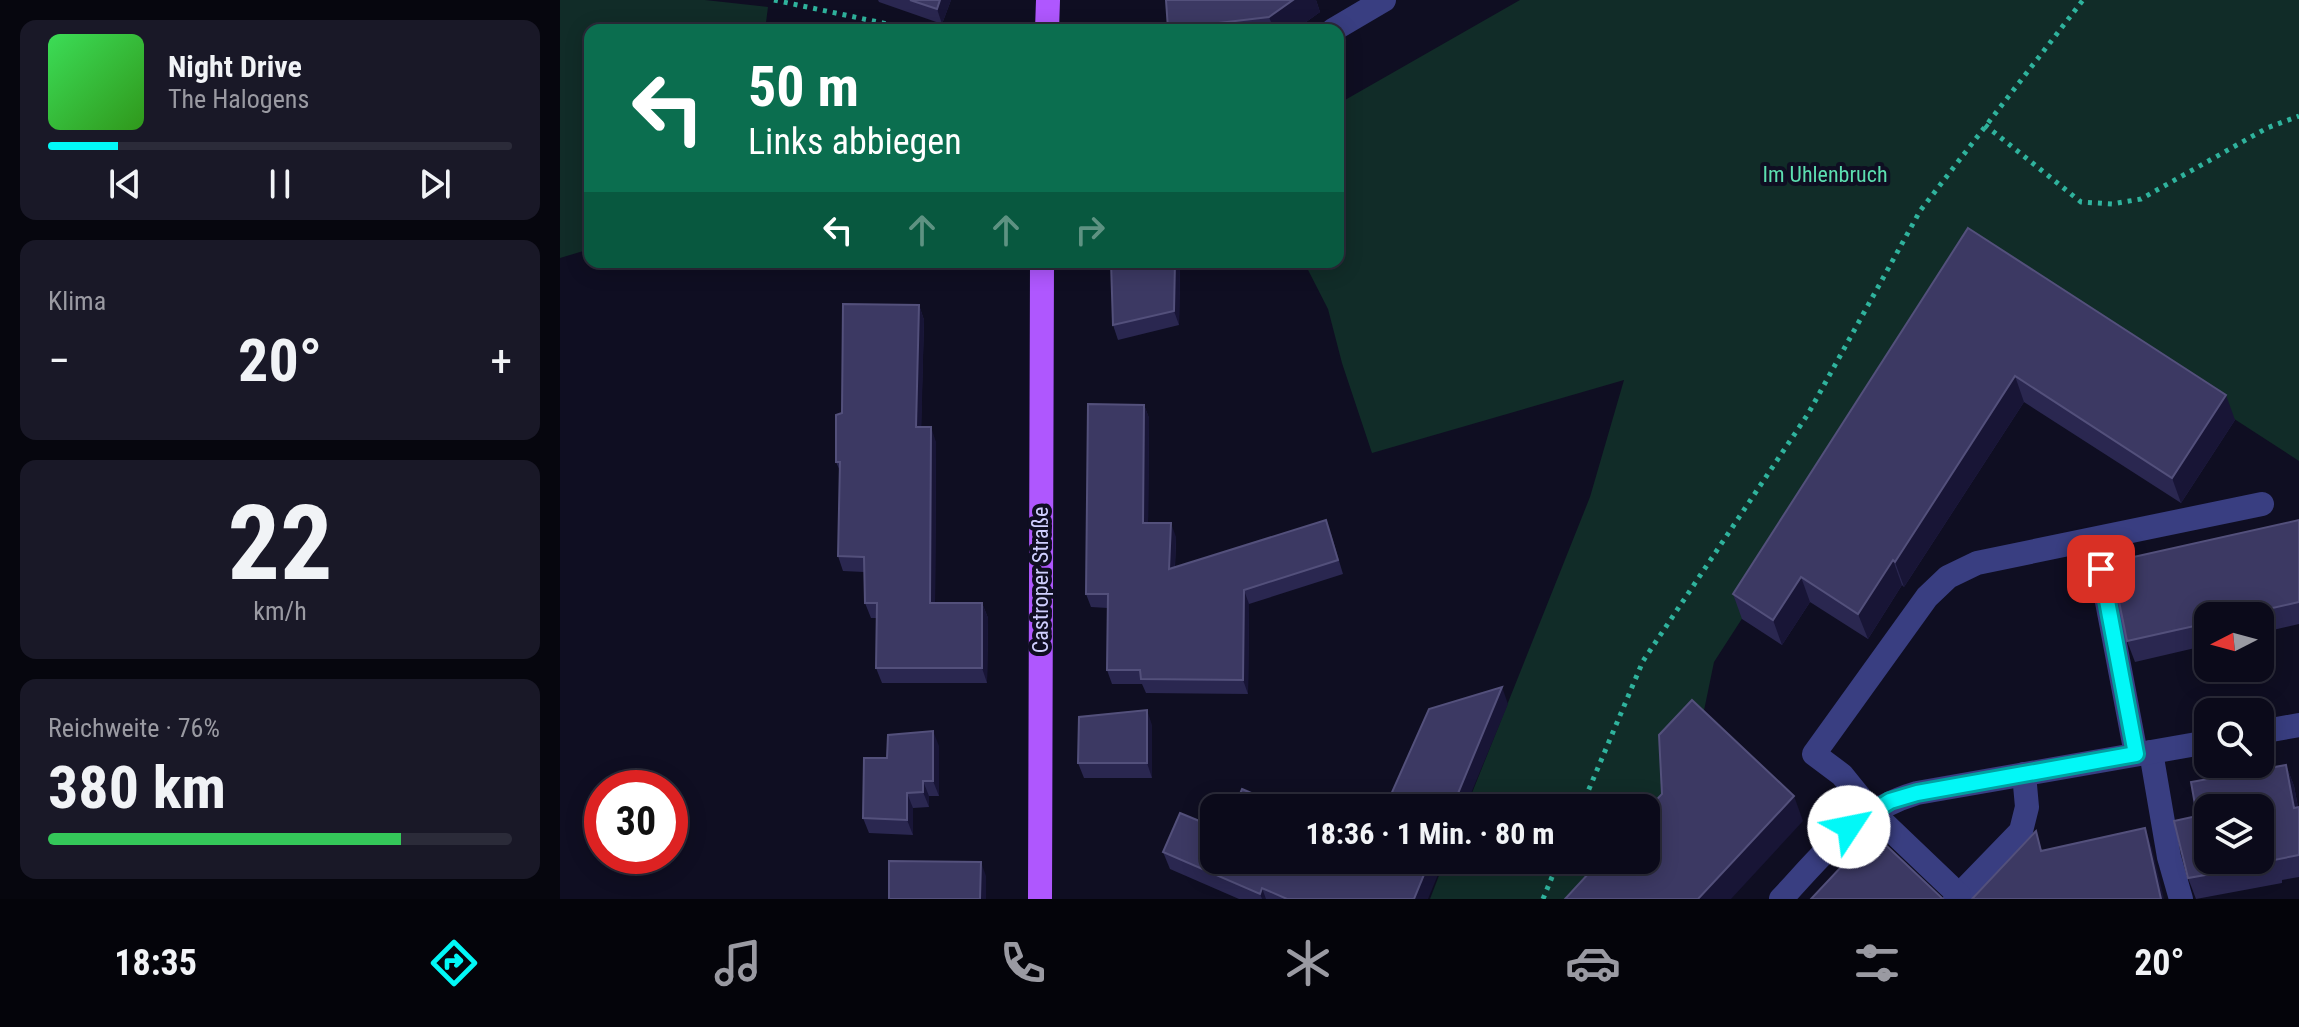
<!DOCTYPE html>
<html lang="de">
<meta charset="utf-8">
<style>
body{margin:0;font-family:"Roboto Condensed",sans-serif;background:#191827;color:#f1f3f6;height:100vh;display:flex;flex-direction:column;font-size:30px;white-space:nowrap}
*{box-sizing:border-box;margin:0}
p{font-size:26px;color:#9a9aa2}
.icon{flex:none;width:44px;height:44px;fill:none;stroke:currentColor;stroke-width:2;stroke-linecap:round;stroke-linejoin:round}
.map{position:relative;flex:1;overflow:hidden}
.panel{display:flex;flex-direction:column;gap:20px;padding:20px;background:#06060e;width:560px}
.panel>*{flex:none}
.banner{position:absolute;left:24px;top:24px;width:760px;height:244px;border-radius:16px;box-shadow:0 4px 20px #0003,0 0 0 2px #2b2b39;background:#0b6e4f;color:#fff;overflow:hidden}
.needle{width:52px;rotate:264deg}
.buttons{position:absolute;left:1634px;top:602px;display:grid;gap:16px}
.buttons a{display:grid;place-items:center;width:80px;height:80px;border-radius:16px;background:#0b0a1a;box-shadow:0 4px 20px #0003,0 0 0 2px #2b2b39;font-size:40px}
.speed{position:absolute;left:24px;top:770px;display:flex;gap:16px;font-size:40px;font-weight:700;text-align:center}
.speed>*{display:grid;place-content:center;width:104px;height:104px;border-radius:50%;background:#0b0a1a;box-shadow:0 4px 20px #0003,0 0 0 2px #2b2b39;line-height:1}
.speed .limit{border:12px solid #d22;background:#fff;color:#111}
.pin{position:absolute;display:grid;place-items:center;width:68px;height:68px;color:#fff;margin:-34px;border-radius:16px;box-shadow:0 4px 12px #0006}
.me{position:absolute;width:88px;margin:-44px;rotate:56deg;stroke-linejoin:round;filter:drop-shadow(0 0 6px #0008)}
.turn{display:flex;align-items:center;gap:28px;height:168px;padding:0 32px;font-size:36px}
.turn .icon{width:104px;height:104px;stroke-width:2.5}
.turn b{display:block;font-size:56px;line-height:68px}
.lanes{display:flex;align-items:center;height:76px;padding:0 32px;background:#0003;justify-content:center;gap:40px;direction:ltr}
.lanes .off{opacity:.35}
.big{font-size:60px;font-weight:700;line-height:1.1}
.panel .widget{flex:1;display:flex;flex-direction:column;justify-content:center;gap:12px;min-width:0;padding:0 28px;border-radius:16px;background:#191827}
.panel .dial{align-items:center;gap:0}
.dial b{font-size:104px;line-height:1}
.song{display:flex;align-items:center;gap:24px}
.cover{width:96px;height:96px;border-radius:12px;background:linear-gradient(135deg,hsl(130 70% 55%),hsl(110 70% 35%))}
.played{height:8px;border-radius:4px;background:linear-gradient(90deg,#02f8f7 15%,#2b2b39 15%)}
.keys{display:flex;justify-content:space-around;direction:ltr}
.heat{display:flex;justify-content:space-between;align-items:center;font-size:44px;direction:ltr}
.charge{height:12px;border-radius:6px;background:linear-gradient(90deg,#34c759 76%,#2b2b39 0)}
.trip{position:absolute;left:640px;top:794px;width:460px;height:80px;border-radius:16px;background:#0b0a1a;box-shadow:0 4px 20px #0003,0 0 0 2px #2b2b39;font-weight:700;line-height:80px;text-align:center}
.tabs{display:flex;height:128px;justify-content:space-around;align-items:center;background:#04040a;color:#9a9aa2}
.tabs .icon{width:56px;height:56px}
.tabs .current{color:#02f8f7}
.tabs b{font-size:36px;color:#f1f3f6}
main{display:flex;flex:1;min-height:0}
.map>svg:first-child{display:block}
.green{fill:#112c28}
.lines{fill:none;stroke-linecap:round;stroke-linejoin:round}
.path{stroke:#2fb39d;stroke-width:5;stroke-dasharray:4 6;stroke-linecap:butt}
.minor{stroke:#393e81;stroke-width:24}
.major{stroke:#af57fe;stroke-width:24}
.wall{fill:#2a2750}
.shaded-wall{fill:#181536}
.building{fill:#3c3963;stroke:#53507b;stroke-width:2;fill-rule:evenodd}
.route-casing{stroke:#01a1a1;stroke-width:20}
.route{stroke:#02f8f7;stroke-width:14}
.labels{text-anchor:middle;stroke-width:8;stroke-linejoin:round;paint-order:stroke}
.park-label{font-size:22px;fill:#5cdeb0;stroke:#0f0e22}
.street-label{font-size:22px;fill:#d0cfff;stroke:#0f0e22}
</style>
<main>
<section class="panel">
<div class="widget">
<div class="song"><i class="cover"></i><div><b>Night Drive</b><p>The Halogens</p></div></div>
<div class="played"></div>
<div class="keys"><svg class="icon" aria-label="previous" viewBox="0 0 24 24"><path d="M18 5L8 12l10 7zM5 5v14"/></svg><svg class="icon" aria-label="pause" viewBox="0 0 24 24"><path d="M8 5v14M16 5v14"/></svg><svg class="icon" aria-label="next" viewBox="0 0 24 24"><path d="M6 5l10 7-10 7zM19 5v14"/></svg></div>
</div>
<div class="widget"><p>Klima</p>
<div class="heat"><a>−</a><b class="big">20°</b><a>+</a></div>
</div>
<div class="widget dial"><b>22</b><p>km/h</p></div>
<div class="widget"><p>Reichweite · 76%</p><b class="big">380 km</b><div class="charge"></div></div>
</section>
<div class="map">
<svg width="1739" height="899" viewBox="0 0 1739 899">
<rect width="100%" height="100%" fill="#0f0e22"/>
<g class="green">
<path d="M0,0H145L208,7L205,30H30V249L0,258Z"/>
<path d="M960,0H1739V461L1418,253L1154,662L1141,725L1110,810L1086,846V808H906L1030,497L1064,380L812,453L782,363L768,309L744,262H778V104Z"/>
<path d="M885,860H1073L1037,899H870Z"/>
</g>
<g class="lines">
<g class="path">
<path d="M214,0L337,26L454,27"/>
<path d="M1425,125L1521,202L1552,204L1581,199L1707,128L1739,116"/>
<path d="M1021,808L1083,661L1248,414L1360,211L1523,0"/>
<path d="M983,899L999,860"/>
</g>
<g class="minor">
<path d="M773,30L824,0"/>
<path d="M1535,539L1576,754"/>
<path d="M1700,732L1739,725"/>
<path d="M1591,752L1609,857L1621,899"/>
<path d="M1399,895L1461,831L1467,807L1464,774"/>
<path d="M1221,899C1265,852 1293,812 1357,793L1648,742"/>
<path d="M1395,899L1399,895L1311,811L1282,775L1254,754L1367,597L1388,577L1417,563L1702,504"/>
</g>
<g class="major">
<path d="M487,30L488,0"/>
<path d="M480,899L482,262"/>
</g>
</g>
<g class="wall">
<path d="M318,0H391L382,24L319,2Z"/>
<path d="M756,0L760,12L735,30H608Z"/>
<path d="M1408,228L1675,420L1621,503L1464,402L1344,587L1342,585L1308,639L1250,602L1222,645L1182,619L1173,594Z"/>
<path d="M620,262L619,325L558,340L553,325Z"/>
<path d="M359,305L364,320L361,427L376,442L375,603H422L428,618L427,683H322L316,668L317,618H311L305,603L304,572L283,571L278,556L280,471L276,462L282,413Z"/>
<path d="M584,405L589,418L588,523L616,537L615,567L771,534L783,574L689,604L688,694L586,693L582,684H552L547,670L548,608L531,607L526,594Z"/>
<path d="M1739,520V624L1700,633V616H1648V645L1575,662L1567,641Z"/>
<path d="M592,725V778H524L518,763Z"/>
<path d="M379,746V796H369V807L353,808V835L309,833L303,818L327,758Z"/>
<path d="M1726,765L1734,786L1738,807H1739V877L1722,880V883L1636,899L1628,878L1637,816Z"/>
<path d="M603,852L654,860L868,899H679L610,869Z"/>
</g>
<g class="shaded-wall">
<path d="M380,0H391L382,24L377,9Z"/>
<path d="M733,0H756L760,12L735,30H714L709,17Z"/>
<path d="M615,262H620L619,325L614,311Z"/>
<path d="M359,305L364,320L361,442L356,427Z"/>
<path d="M1455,376L1464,402L1344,587L1335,562Z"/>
<path d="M1666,395L1675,420L1621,503L1612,478Z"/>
<path d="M584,405L589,418L588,537L583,523Z"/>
<path d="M371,427L376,442L375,617L370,603Z"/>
<path d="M611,523L616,537L614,583L609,569Z"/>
<path d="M1333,560L1342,585L1308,639L1298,614Z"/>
<path d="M1241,577L1250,602L1222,645L1213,620Z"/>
<path d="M684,590L689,604L688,694L683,680Z"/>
<path d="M422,603L428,618L427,683L422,668Z"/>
<path d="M942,687L948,704L905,808H892Z"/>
<path d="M587,710L592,725V778L587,763Z"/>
<path d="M373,731L379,746V796L373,781Z"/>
<path d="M1726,765L1734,786L1739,813L1734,808Z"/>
<path d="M363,781L369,796V807L363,792Z"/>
<path d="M347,793L353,808V835L347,820Z"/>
<path d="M1234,796L1243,821L1171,899H1138Z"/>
<path d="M1585,828L1592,848L1604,899H1601Z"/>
<path d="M870,860H884L868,899H854Z"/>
<path d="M421,862L426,876V899H420Z"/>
<path d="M702,888L706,899H702L700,894Z"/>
</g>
<g class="building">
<path d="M350,0H380L377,9Z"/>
<path d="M606,0H733L709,17L608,29Z"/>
<path d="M1408,228L1666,395L1612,478L1455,376L1335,562L1333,560L1298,614L1241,577L1213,620L1173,594Z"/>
<path d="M551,262H615L614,311L553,325Z"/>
<path d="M283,304L359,305L356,427H371L370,603H422V668H316L317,603H305L304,557L278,556L280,462H276V415L282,413Z"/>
<path d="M528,404L584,405L583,523H611L609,569L766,520L778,560L684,590L683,680L581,679L580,670H547L548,594H526Z"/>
<path d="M1739,520V602L1677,616H1648V623L1567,641L1551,562Z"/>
<path d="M942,687L892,808H825L869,709Z"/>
<path d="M1132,700L1234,796L1138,899H1005L1041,860H1086V811L1102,794L1099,735Z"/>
<path d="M587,710V763H518L519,717Z"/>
<path d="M373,731V781H363V792L347,793V820L303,818L304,758H327L328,735Z"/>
<path d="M1726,765L1734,808L1739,807V855L1714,860V863L1628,878L1614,821L1637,816L1631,782ZM1648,808H1700V860H1648Z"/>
<path d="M682,789L726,808H674Z"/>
<path d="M620,813L654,827V860H870L854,899H727L702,888L700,894L603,852Z"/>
<path d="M1585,828L1601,899H1412L1476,831L1481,851Z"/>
<path d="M1313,833L1383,899H1251Z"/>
<path d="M329,861L421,862L420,899H329Z"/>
</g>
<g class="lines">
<defs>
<path id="route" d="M1289,827L1330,801L1357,793L1576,754L1541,569"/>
</defs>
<use href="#route" class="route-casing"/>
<use href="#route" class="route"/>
</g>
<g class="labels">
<g class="park-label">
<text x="1265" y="182">Im Uhlenbruch</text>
</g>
<g class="street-label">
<text transform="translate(480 580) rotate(-90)" y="8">Castroper Straße</text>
</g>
</g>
</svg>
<div class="buttons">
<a><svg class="needle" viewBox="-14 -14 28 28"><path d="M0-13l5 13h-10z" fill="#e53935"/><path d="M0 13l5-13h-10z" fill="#9a9aa2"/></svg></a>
<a><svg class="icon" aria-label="search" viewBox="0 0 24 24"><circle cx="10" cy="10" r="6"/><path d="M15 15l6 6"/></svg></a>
<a><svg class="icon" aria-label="layers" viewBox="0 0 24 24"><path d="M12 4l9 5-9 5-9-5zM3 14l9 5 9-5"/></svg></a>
</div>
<div class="speed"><div class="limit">30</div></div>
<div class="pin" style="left:1541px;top:569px;background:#d93025"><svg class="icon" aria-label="arrive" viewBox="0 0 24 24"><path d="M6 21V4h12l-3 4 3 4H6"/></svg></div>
<svg class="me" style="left:1289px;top:827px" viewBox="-20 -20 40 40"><circle r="19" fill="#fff"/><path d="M0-13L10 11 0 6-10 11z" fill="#02f8f7"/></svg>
<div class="trip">18:36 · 1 Min. · 80 m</div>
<div class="banner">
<div class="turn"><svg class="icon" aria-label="left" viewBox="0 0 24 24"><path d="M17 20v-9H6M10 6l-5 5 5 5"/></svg><div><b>50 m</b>Links abbiegen</div></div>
<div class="lanes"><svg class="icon" aria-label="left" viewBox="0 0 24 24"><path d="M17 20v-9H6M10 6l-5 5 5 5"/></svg><svg class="icon off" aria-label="ahead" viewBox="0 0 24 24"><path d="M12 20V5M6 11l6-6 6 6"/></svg><svg class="icon off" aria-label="ahead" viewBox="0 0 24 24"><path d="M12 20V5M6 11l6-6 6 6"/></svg><svg class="icon off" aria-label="right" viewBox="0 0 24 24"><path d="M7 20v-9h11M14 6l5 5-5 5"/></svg></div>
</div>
</div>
</main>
<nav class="tabs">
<b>18:35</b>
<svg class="icon current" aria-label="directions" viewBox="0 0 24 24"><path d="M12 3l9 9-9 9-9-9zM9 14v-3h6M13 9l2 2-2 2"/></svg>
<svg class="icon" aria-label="music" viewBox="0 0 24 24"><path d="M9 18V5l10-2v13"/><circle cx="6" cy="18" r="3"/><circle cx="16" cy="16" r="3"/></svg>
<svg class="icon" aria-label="phone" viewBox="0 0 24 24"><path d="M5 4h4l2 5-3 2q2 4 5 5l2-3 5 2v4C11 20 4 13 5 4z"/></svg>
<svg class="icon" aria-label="climate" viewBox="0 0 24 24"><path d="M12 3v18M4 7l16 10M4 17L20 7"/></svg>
<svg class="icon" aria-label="car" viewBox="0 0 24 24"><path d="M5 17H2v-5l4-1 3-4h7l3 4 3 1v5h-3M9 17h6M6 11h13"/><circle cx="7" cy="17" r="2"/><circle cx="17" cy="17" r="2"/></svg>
<svg class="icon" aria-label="filters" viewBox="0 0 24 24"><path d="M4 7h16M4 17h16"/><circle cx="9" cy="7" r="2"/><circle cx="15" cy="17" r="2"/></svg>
<b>20°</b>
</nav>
